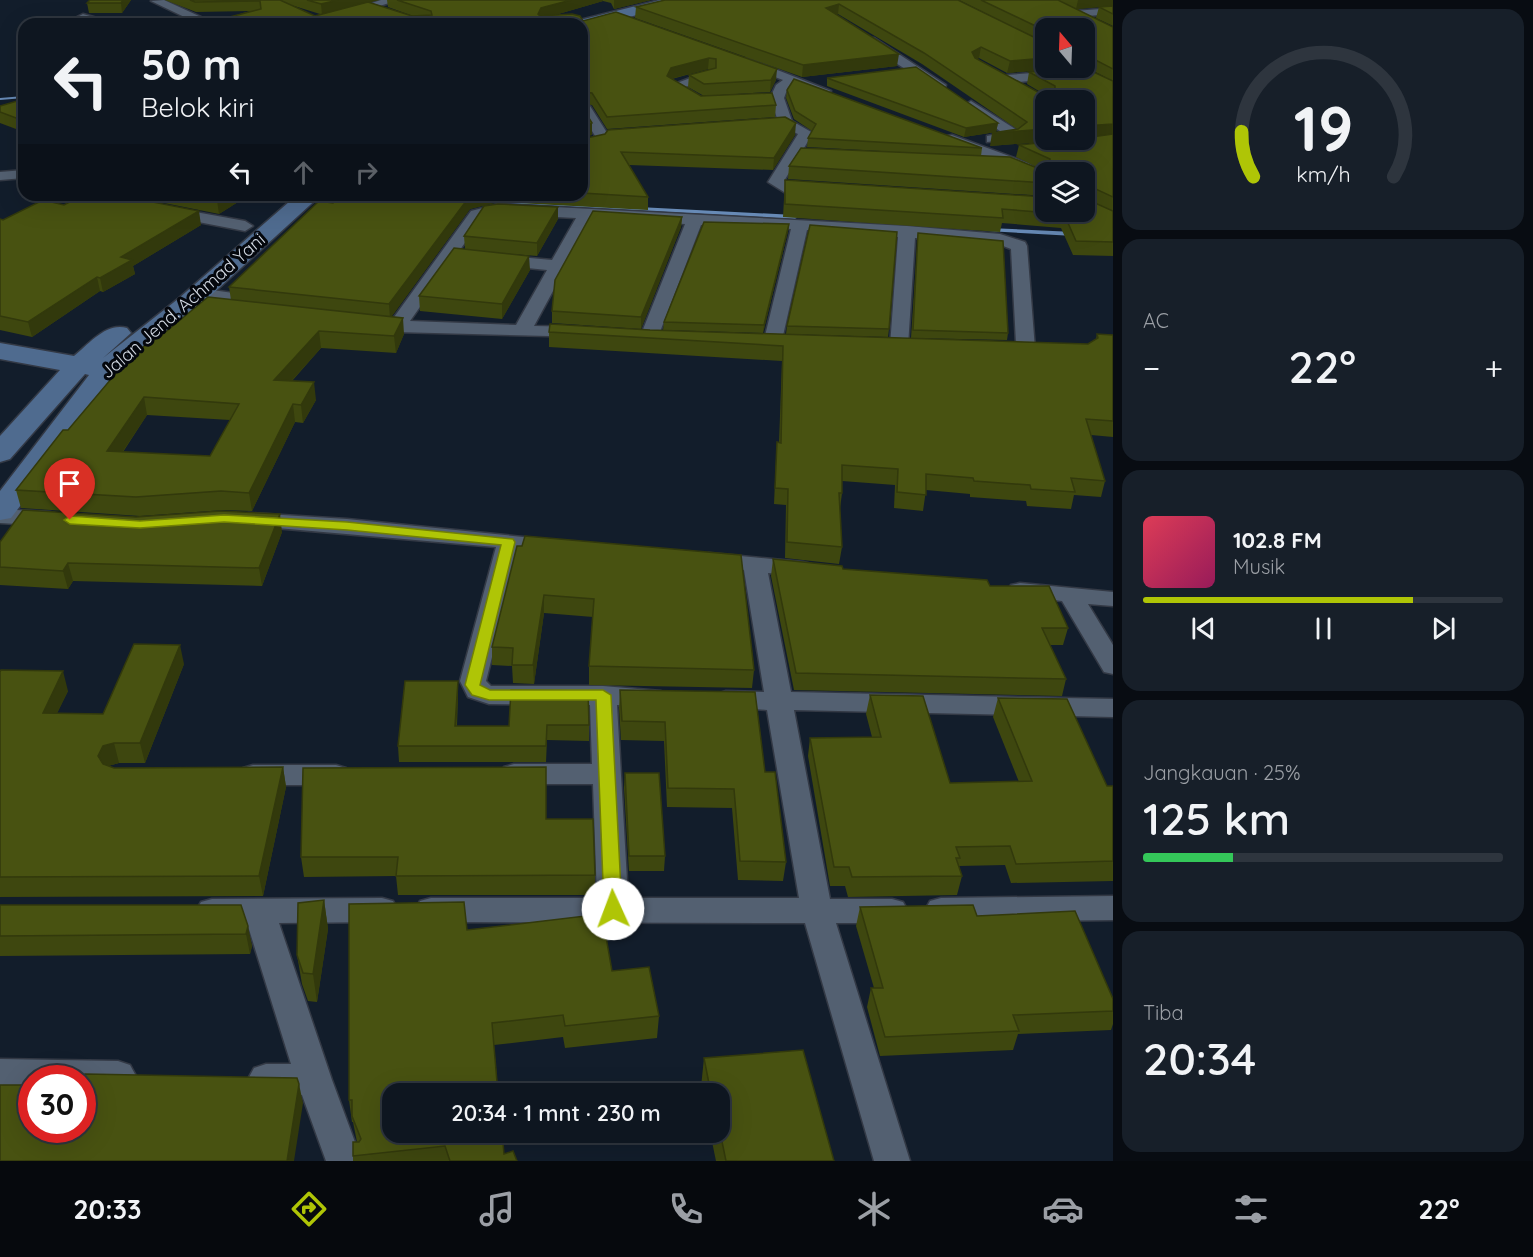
<!DOCTYPE html>
<html lang="id">
<meta charset="utf-8">
<style>
body{margin:0;font-family:Quicksand,sans-serif;background:#171f29;color:#f1f3f6;height:100vh;display:flex;flex-direction:column;font-size:22px;white-space:nowrap}
*{box-sizing:border-box;margin:0}
p{font-size:20px;color:#9b9fa5}
.icon{flex:none;width:33px;height:33px;fill:none;stroke:currentColor;stroke-width:2;stroke-linecap:round;stroke-linejoin:round}
.map{position:relative;flex:1;overflow:hidden}
.details{display:flex;flex-direction:column;gap:9px;padding:9px;background:#080c12;width:420px}
.details>*{flex:none}
.top-card{position:absolute;left:18px;top:18px;width:570px;height:183px;border-radius:18px;box-shadow:0 6px 24px #0002,0 0 0 2px #2e353e;background:#0e1620;color:#f1f3f6;overflow:hidden}
.needle{width:39px;rotate:341deg}
.fabs{position:absolute;left:1035px;top:18px;display:grid;gap:12px}
.fabs a{display:grid;place-items:center;width:60px;height:60px;border-radius:12px;background:#0e1620;box-shadow:0 6px 24px #0002,0 0 0 2px #2e353e;font-size:30px}
.speed{position:absolute;left:18px;top:1065px;display:flex;gap:12px;font-size:30px;font-weight:700;text-align:center}
.speed>*{display:grid;place-content:center;width:78px;height:78px;border-radius:50%;background:#0e1620;box-shadow:0 6px 24px #0002,0 0 0 2px #2e353e;line-height:1}
.speed .limit{border:9px solid #d22;background:#fff;color:#111}
.pin{position:absolute;display:grid;place-items:center;width:51px;height:51px;color:#fff;margin:-62px -26px;border-radius:50% 50% 50% 0;rotate:-45deg;box-shadow:0 0 6px #0007}
.pin .icon{rotate:45deg}
.me{position:absolute;width:66px;margin:-33px;rotate:358deg;stroke-linejoin:round;filter:drop-shadow(0 0 4px #0008)}
.turn{display:flex;align-items:center;gap:21px;height:126px;padding:0 24px;font-size:27px}
.turn .icon{width:78px;height:78px;stroke-width:2.5}
.turn b{display:block;font-size:42px;line-height:51px}
.lanes{display:flex;align-items:center;height:57px;padding:0 24px;background:#0003;justify-content:center;gap:30px;direction:ltr}
.lanes .off{opacity:.35}
.big{font-size:45px;font-weight:600;line-height:1.1}
.details .widget{flex:1;display:flex;flex-direction:column;justify-content:center;gap:9px;min-width:0;padding:0 21px;border-radius:18px;background:#171f29}
.details .dial{align-items:center;gap:0}
.dial svg{height:156px;overflow:visible;fill:none;stroke:#2e353e;stroke-width:7;stroke-linecap:round;text-anchor:middle}
.dial text{fill:#f1f3f6;stroke:none}
.song{display:flex;align-items:center;gap:18px}
.cover{width:72px;height:72px;border-radius:9px;background:linear-gradient(135deg,hsl(350 70% 55%),hsl(330 70% 35%))}
.played{height:6px;border-radius:3px;background:linear-gradient(90deg,#afc506 75%,#2e353e 75%)}
.keys{display:flex;justify-content:space-around;direction:ltr}
.heat{display:flex;justify-content:space-between;align-items:center;font-size:33px;direction:ltr}
.charge{height:9px;border-radius:4px;background:linear-gradient(90deg,#34c759 25%,#2e353e 0)}
.trip{position:absolute;left:382px;top:1083px;width:348px;height:60px;border-radius:18px;background:#0e1620;box-shadow:0 6px 24px #0002,0 0 0 2px #2e353e;font-weight:600;line-height:60px;text-align:center}
.tab-bar{display:flex;height:96px;justify-content:space-around;align-items:center;background:#06090d;color:#9b9fa5}
.tab-bar .icon{width:42px;height:42px}
.tab-bar .on{color:#afc506}
.tab-bar b{font-size:27px;color:#f1f3f6}
main{display:flex;flex:1;min-height:0}
.map>svg:first-child{display:block}
.lines{fill:none;stroke-linecap:round;stroke-linejoin:round}
.stream{fill:#678ab6;fill-rule:evenodd}
.street-casing{stroke:#333945;stroke-width:3}
.secondary-casing{stroke:#333945;stroke-width:3}
.street{fill:#536071;fill-rule:evenodd}
.secondary{fill:#4f6b8f;fill-rule:evenodd}
.wall{fill:#3e470f;fill-rule:evenodd}
.shaded-wall{fill:#32390c}
.building{fill:#485211;stroke:#32390c;stroke-width:1.5;fill-rule:evenodd}
.route{fill:#afc506;stroke:#728004;stroke-width:1.5}
.labels{text-anchor:middle;stroke-width:6;stroke-linejoin:round;paint-order:stroke}
.far-street-label{font-size:18px;fill:#d1d8e2;stroke:#04070d}
</style>
<main>
<div class="map">
<svg width="1113" height="1161" viewBox="0 0 1113 1161">
<rect width="100%" height="100%" fill="#121d2b"/>
<g class="lines">
<g class="stream">
<path d="M24,96V98L0,100V98Z"/>
<path d="M486,199L795,215L798,217L795,219L484,202L483,201Z"/>
<path d="M872,221L930,225L933,227L930,229L870,224L869,223Z"/>
<path d="M989,228L1074,232L1077,234L1074,236L987,231L986,230Z"/>
</g>
<defs>
<g id="street">
<path d="M164,0L212,22L214,24H199L151,1Z"/>
<path d="M381,0H399L347,16L341,13Z"/>
<path d="M1113,8V14L1074,17L1068,14L1074,11Z"/>
<path d="M83,14L111,22L113,24C100,24 87,25 77,17Z"/>
<path d="M866,38H874L946,85L945,88H935L866,44Z"/>
<path d="M747,58L831,91L824,95L794,84L788,87L784,98L792,121L813,133L784,181L821,186L824,189L821,192H784L768,182L798,134L784,128L772,130L765,126L778,121L770,98L776,85L783,80L743,65L741,62Z"/>
<path d="M709,71L713,72V78L685,87L702,98V104H692L669,86Z"/>
<path d="M1058,71L1062,72V78L1007,83L1001,79L1007,75Z"/>
<path d="M971,101L1020,132V138L987,142V136L1003,133L966,108L964,105Z"/>
<path d="M582,106H590L609,136L607,139H597L582,115Z"/>
<path d="M952,135L1028,163L1046,173V184L1018,169L947,142V136Z"/>
<path d="M24,170V178L0,180V172Z"/>
<path d="M498,204L907,226L1000,234L1025,242L1027,246L1035,349C1028,358 998,358 991,349L1000,343H1016L1011,249L998,244L915,238L908,346L899,352L890,346L898,237L807,230L782,340L780,344H766L764,340L791,229L701,225L658,337L656,341H642L640,337L685,224L592,219L534,326L582,327L591,333L589,337L396,332L365,329L362,325L365,321L392,320L471,211ZM498,214L576,218L552,260L498,255L490,260L498,265L547,270L516,325L410,321L483,217Z"/>
<path d="M168,207L245,221L253,226L245,231L162,215L160,212L162,209Z"/>
<path d="M198,288L261,297L270,302L261,307L192,297L189,293L192,289Z"/>
<path d="M0,509L50,512L58,514L61,519L58,524L50,526L0,523Z"/>
<path d="M249,513L347,519L563,541L567,546L563,551L555,553L519,549L486,681L491,686H603L661,691L665,697L661,703L652,706L617,705L628,898H799L767,710L717,706L713,700L717,694L726,691L764,692L744,570L701,565L697,560L701,555L709,553L803,562L811,564L815,569L811,574L803,576L768,573L791,692L1113,699V717L794,710L830,899H892L903,902L908,911L903,920L892,923H836L910,1161H874L805,923L431,922L420,919L415,910L420,901L431,898H597L593,784H514L504,781L500,774L504,767L514,764H592L590,705L489,704L468,697L460,681L496,547L241,525L238,520L241,515Z"/>
<path d="M1020,583L1113,592V606L1088,604L1113,645V674L1104,672L1062,601L1011,595L1008,590L1011,585Z"/>
<path d="M253,765H336L346,768L350,775L346,782L336,785H253L243,782L239,775L243,768Z"/>
<path d="M1113,896V920L941,922L930,919L925,910L930,901L941,898Z"/>
<path d="M382,898L393,901L398,910L393,919L382,922L279,923L332,1080L362,1161H326L302,1095L266,1094L254,1090L248,1079L254,1068L266,1064H291L247,923H212L201,920L196,911L201,902L212,899Z"/>
<path d="M0,1059L118,1061L130,1065L136,1076L130,1087L118,1091H82V1078H32V1090L0,1089Z"/>
</g>
<g id="secondary">
<path d="M660,0H687L684,3L582,29V24H574L576,21Z"/>
<path d="M297,195H321L196,309L116,374L81,426L11,518L0,520V491L89,375L85,374L10,459L0,462V436L60,370L0,359V343L74,356C89,344 106,322 127,328L131,333L103,358L178,299Z"/>
</g>
</defs>
<use href="#street" class="street-casing"/>
<use href="#secondary" class="secondary-casing"/>
<use href="#street" class="street"/>
<use href="#secondary" class="secondary"/>
</g>
<g class="wall">
<path d="M131,0L122,13H89L87,3Z"/>
<path d="M165,0H379L369,2L412,16H413L388,7L387,0H651L614,9L611,3L603,1L555,15L583,21L616,12L776,80L770,92L704,96L688,87L689,75L711,69H708L672,79L701,96L776,105L775,117L607,129L592,105L582,104V24H227L226,18L250,11L196,12ZM291,5L320,14L315,16Z"/>
<path d="M958,0L1043,42L959,0H1113V26L1096,18L1099,7L1076,9L1113,27V256L1073,255L1061,228L1002,223L1000,232L783,217L785,180L1046,212L1084,172H1046V196L788,179L789,166L881,151L807,147L808,138L812,131L794,119L786,98L787,90L982,148L981,156L1047,172L1016,157L1019,145L1066,140L990,146L1017,129L922,64L838,14L836,15L897,66L802,77L635,18L636,7ZM1046,28H1084V66L1105,77L1029,72L1027,84L1049,97H1047L977,59L979,58L1007,73L1065,68H1046Z"/>
<path d="M827,78L998,123L996,132L964,137L827,86Z"/>
<path d="M24,99V132L0,123V106Z"/>
<path d="M795,135L773,170L629,165L648,197V210L498,202L470,209L391,317L404,334L396,353L321,348L292,381L316,400L303,423L295,422L252,511L224,510L140,516L21,508L16,490L125,367L162,335L231,300L229,287L333,203L341,195H582V139ZM147,415L230,420L210,456L123,452Z"/>
<path d="M124,195H249L219,214Z"/>
<path d="M64,205L201,225L133,266L135,274L103,292L100,291L32,337L0,330V219L3,220Z"/>
<path d="M682,217L681,227L641,329L552,323V311Z"/>
<path d="M558,219L537,256L500,253L530,270L502,319L420,311L419,296L465,249L464,236Z"/>
<path d="M789,224L788,231L763,333L663,330L664,322Z"/>
<path d="M918,233L1008,333L1007,340L911,338Z"/>
<path d="M787,326L889,329L888,337L786,334Z"/>
<path d="M650,330L1088,344L1096,339L1097,334L1113,335V437L1091,435L1105,481L1101,497L1074,495L1071,509L1027,506L1026,501L970,497V494L926,490L923,511L894,508L895,485L842,481V493L840,509L842,547L839,564L785,558L786,505L774,504L776,458L777,442L779,443L782,361L549,347V332Z"/>
<path d="M282,532L262,586L73,581L68,589L0,585V542Z"/>
<path d="M517,546L754,670L752,688L589,685V666L593,617L544,613L534,684L513,683L512,666L492,665V647Z"/>
<path d="M773,559L843,569L990,586L1068,628L1063,645H1050L1066,679L1062,696L794,690L771,576Z"/>
<path d="M184,664L145,763H119L108,766L114,768L283,767L286,787L263,896L0,897V672L68,691L57,713L103,714Z"/>
<path d="M458,681V697L457,726H509L511,690L589,725V741L547,740L546,762H399L398,746Z"/>
<path d="M620,690L765,772L786,862L783,881L738,880L732,808L667,807L664,741L621,740L619,708Z"/>
<path d="M870,695L950,783L1019,782L993,717L998,698L1107,786H1113V881L1011,883L1005,865L959,866L962,876L957,895L848,897L845,886H830L808,756L810,738L872,737L866,714Z"/>
<path d="M625,773L665,856L664,871H629L624,788Z"/>
<path d="M546,819L595,875V895H398L396,876L304,877L301,857Z"/>
<path d="M324,900L328,929L317,1002L308,1001L302,984L297,955Z"/>
<path d="M0,905H241L252,946L250,954L0,956Z"/>
<path d="M860,907L977,916L1113,999V1024L1111,1030L1018,1034L1013,1050L880,1056L867,1007L871,988H874L856,926Z"/>
<path d="M467,930L612,971L659,1016L657,1038L565,1048L563,1037L494,1045L504,1154L517,1161H353V1156L357,1142L353,1122H352L349,1100Z"/>
<path d="M704,1058L834,1161H716L710,1132H720V1094H702L701,1087Z"/>
</g>
<g class="shaded-wall">
<path d="M123,0H131L122,13L121,3Z"/>
<path d="M338,0H379L322,15L321,4Z"/>
<path d="M571,0H603V1L541,19L538,14L541,8Z"/>
<path d="M614,0H651L614,9Z"/>
<path d="M1078,0H1113V6L1076,9Z"/>
<path d="M839,4L838,14L825,18L826,8Z"/>
<path d="M981,47L979,58L970,64L972,52Z"/>
<path d="M899,54L897,66L802,77L803,65Z"/>
<path d="M709,58L708,69L670,79L667,76L671,68Z"/>
<path d="M1046,58V68H1065L1007,73L1010,61Z"/>
<path d="M777,69L776,80L770,92L771,80Z"/>
<path d="M592,123V135L582,139V127Z"/>
<path d="M796,123L795,135L773,170L774,158Z"/>
<path d="M998,123L996,132L964,137L966,128Z"/>
<path d="M1113,124V136L1084,138V126Z"/>
<path d="M1046,129V140H1066L990,146L992,133Z"/>
<path d="M226,195H249L219,214L217,200Z"/>
<path d="M473,195H498V202L470,209L390,319L389,304L470,196Z"/>
<path d="M558,207V219L537,256V243Z"/>
<path d="M199,211L201,225L133,266L135,274L103,292L100,278L121,257Z"/>
<path d="M682,217L681,227L641,329V317Z"/>
<path d="M789,224L788,231L763,333L764,325Z"/>
<path d="M529,256L530,270L502,319V304Z"/>
<path d="M97,277L100,291L32,337L28,322Z"/>
<path d="M403,318L404,334L396,353L394,336Z"/>
<path d="M319,331L321,348L277,397L274,380Z"/>
<path d="M314,382L316,400L303,423L301,405Z"/>
<path d="M144,397L147,415L111,469L107,451Z"/>
<path d="M293,404L295,422L252,511L249,493Z"/>
<path d="M280,514L282,532L262,586L259,568Z"/>
<path d="M68,563L73,581L68,589L63,571Z"/>
<path d="M544,595V613L534,684L533,665Z"/>
<path d="M180,645L184,664L145,763L140,743Z"/>
<path d="M63,671L68,691L48,732L43,713Z"/>
<path d="M458,681V697L455,742V726Z"/>
<path d="M114,743L119,763L108,766L103,776L98,756L103,746Z"/>
<path d="M283,767L286,787L263,896L259,876Z"/>
<path d="M324,900L328,929L317,1002L313,974Z"/>
<path d="M248,926L252,946L250,954L246,934Z"/>
<path d="M299,1084L303,1103L294,1161H287Z"/>
</g>
<g class="building">
<path d="M90,0H123L121,3H87Z"/>
<path d="M190,0H280L315,16L368,2L412,16L432,15L431,11L397,0H571L541,8L538,14L540,16L572,14L580,16L583,21L616,12L777,69L771,80L704,84L689,75L716,68V59L709,58L671,68L667,76L701,96L772,93L776,105L607,117L592,93L582,92V93V24H241L226,18L261,9L260,1L195,2Z"/>
<path d="M307,0H338L321,4Z"/>
<path d="M665,0H958L1046,43V58L1010,61L981,47L972,52L975,58L1047,97H1050L1051,91L1055,90V86L1029,72L1085,68L1113,81V124L1084,126V100H1046V129L992,133L1018,129L1027,122L924,53L839,4L826,8L899,54L803,65L636,7Z"/>
<path d="M981,0H1058L1113,27V69L1086,55H1084V28H1046V31Z"/>
<path d="M1113,6V14L1099,7Z"/>
<path d="M916,67L998,123L966,128L827,78Z"/>
<path d="M794,79L982,148L808,138L816,124L795,111L787,90Z"/>
<path d="M24,99V121L0,112V106Z"/>
<path d="M582,107L592,123L582,127Z"/>
<path d="M785,117L796,123L774,158L621,152L648,197L582,193V139L605,134L608,130Z"/>
<path d="M1113,134V197L1085,184L1086,199L1113,211V242L1076,241L1064,214L1002,209L1003,218L785,204V180L1046,197V212H1084V172H1049L1050,159L1019,145L1067,140H1084V138Z"/>
<path d="M801,148L1010,157L1047,172H1046V183L789,166Z"/>
<path d="M83,195H117L199,211L121,257L132,260L100,278L97,277L28,322L0,316V219L3,220L43,200L64,205Z"/>
<path d="M189,195H226L217,200Z"/>
<path d="M341,195H473L470,196L389,304L229,287L319,201L333,203Z"/>
<path d="M498,204L558,207L537,243L464,236L484,206Z"/>
<path d="M593,211L682,217L641,317L552,311L555,280Z"/>
<path d="M704,222L789,224L764,325L664,322Z"/>
<path d="M810,225L897,232L889,329L787,326Z"/>
<path d="M918,233L1003,241L1008,333L913,330Z"/>
<path d="M454,248L529,256L502,304L419,296Z"/>
<path d="M208,297L403,318L394,336L319,331L274,380L314,382L301,405L293,404L249,493L221,491L136,497L16,490L63,430H68L122,366L125,367L155,334L162,335ZM144,397L239,404L210,456L107,451Z"/>
<path d="M550,324L650,330L1088,344L1098,338L1097,334L1113,335V421L1086,419L1105,481L1071,478L1075,492L1031,489L1030,485L974,481L973,478L926,474V495L897,492L898,469L842,465V493H839L842,547L787,542L788,489L775,488L777,442L781,443L783,346L549,332Z"/>
<path d="M23,510L136,517L221,511L280,514L259,568L68,563L63,571L0,567V542Z"/>
<path d="M525,536L741,555L754,670L589,666L594,599L544,595L533,665H512L513,648L492,647L517,546H522Z"/>
<path d="M773,559L842,566L843,569L987,580L990,586H1049L1068,628H1042L1066,679L796,673Z"/>
<path d="M134,644L180,645L140,743H114L103,746L98,756L103,764L114,768L283,767L259,876L0,877V672L1,670L63,671L43,713L103,714Z"/>
<path d="M405,681H458L455,726H509L511,690L588,691L589,725H547L546,746H398Z"/>
<path d="M620,690L755,692L765,772H775L786,862L740,861L734,789L668,788L665,722L622,721Z"/>
<path d="M870,695L923,696L950,783L1032,781L998,698L1067,699L1107,786H1113V861L1016,864L1010,846L956,847L960,858H956L962,876L852,877L849,867H834L810,738L881,737Z"/>
<path d="M546,767V819H593L595,875L396,876L398,857H301L303,768Z"/>
<path d="M625,773H659L665,856H629Z"/>
<path d="M324,900L313,974L303,973L297,955L298,903Z"/>
<path d="M464,902L467,930L602,914L612,971L649,967L659,1016L565,1026L563,1015L492,1023L498,1094H393V1132H502L504,1154L513,1151L517,1161H450L445,1146L353,1156V1142H359L361,1139L352,1116V1100H349V904Z"/>
<path d="M0,905H241L248,926L246,934L0,936Z"/>
<path d="M973,905L977,916L1075,911L1113,999V1011L1013,1015L1019,1031L885,1037L871,988H883L860,907Z"/>
<path d="M803,1050L834,1161H726L720,1132V1094H711L704,1058Z"/>
<path d="M85,1074L297,1078L299,1084L287,1161H0V1085H32V1130H82V1082Z"/>
</g>
<path class="route" d="M224,515L347,522L513,539L515,542L480,685L490,690H603L611,695L622,909L619,914H606L604,909L596,700H489L472,695L465,685L501,545L347,530L224,522L140,528L70,524L64,520L70,516L140,521Z"/>
<g class="labels">
<g class="far-street-label">
<text transform="translate(183 306) rotate(-41)" y="6">Jalan Jend. Achmad Yani</text>
</g>
</g>
</svg>
<div class="fabs">
<a><svg class="needle" viewBox="-14 -14 28 28"><path d="M0-13l5 13h-10z" fill="#e53935"/><path d="M0 13l5-13h-10z" fill="#9b9fa5"/></svg></a>
<a><svg class="icon" aria-label="sound" viewBox="0 0 24 24"><path d="M4 9h4l5-4v14l-5-4H4zM17 9q2 3 0 6"/></svg></a>
<a><svg class="icon" aria-label="layers" viewBox="0 0 24 24"><path d="M12 4l9 5-9 5-9-5zM3 14l9 5 9-5"/></svg></a>
</div>
<div class="speed"><div class="limit">30</div></div>
<div class="pin" style="left:70px;top:520px;background:#d93025"><svg class="icon" aria-label="arrive" viewBox="0 0 24 24"><path d="M6 21V4h12l-3 4 3 4H6"/></svg></div>
<svg class="me" style="left:613px;top:909px" viewBox="-20 -20 40 40"><circle r="19" fill="#fff"/><path d="M0-13L10 11 0 6-10 11z" fill="#afc506"/></svg>
<div class="trip">20:34 · 1 mnt · 230 m</div>
<div class="top-card">
<div class="turn"><svg class="icon" aria-label="left" viewBox="0 0 24 24"><path d="M17 20v-9H6M10 6l-5 5 5 5"/></svg><div><b>50 m</b>Belok kiri</div></div>
<div class="lanes"><svg class="icon" aria-label="left" viewBox="0 0 24 24"><path d="M17 20v-9H6M10 6l-5 5 5 5"/></svg><svg class="icon off" aria-label="ahead" viewBox="0 0 24 24"><path d="M12 20V5M6 11l6-6 6 6"/></svg><svg class="icon off" aria-label="right" viewBox="0 0 24 24"><path d="M7 20v-9h11M14 6l5 5-5 5"/></svg></div>
</div>
</div>
<section class="details">
<div class="widget dial"><svg viewBox="0 0 100 80">
<path d="M14 69A42 42 0 1 1 86 69"/>
<path d="M14 69A42 42 0 0 1 8 46" stroke="#afc506"/>
<text x="50" y="56" font-size="32" font-weight="700">19</text>
<text x="50" y="72" font-size="11">km/h</text>
</svg></div>
<div class="widget"><p>AC</p>
<div class="heat"><a>−</a><b class="big">22°</b><a>+</a></div>
</div>
<div class="widget">
<div class="song"><i class="cover"></i><div><b>102.8 FM</b><p>Musik</p></div></div>
<div class="played"></div>
<div class="keys"><svg class="icon" aria-label="previous" viewBox="0 0 24 24"><path d="M18 5L8 12l10 7zM5 5v14"/></svg><svg class="icon" aria-label="pause" viewBox="0 0 24 24"><path d="M8 5v14M16 5v14"/></svg><svg class="icon" aria-label="next" viewBox="0 0 24 24"><path d="M6 5l10 7-10 7zM19 5v14"/></svg></div>
</div>
<div class="widget"><p>Jangkauan · 25%</p><b class="big">125 km</b><div class="charge"></div></div>
<div class="widget"><p>Tiba</p><b class="big">20:34</b></div>
</section>
</main>
<nav class="tab-bar">
<b>20:33</b>
<svg class="icon on" aria-label="directions" viewBox="0 0 24 24"><path d="M12 3l9 9-9 9-9-9zM9 14v-3h6M13 9l2 2-2 2"/></svg>
<svg class="icon" aria-label="music" viewBox="0 0 24 24"><path d="M9 18V5l10-2v13"/><circle cx="6" cy="18" r="3"/><circle cx="16" cy="16" r="3"/></svg>
<svg class="icon" aria-label="phone" viewBox="0 0 24 24"><path d="M5 4h4l2 5-3 2q2 4 5 5l2-3 5 2v4C11 20 4 13 5 4z"/></svg>
<svg class="icon" aria-label="climate" viewBox="0 0 24 24"><path d="M12 3v18M4 7l16 10M4 17L20 7"/></svg>
<svg class="icon" aria-label="car" viewBox="0 0 24 24"><path d="M5 17H2v-5l4-1 3-4h7l3 4 3 1v5h-3M9 17h6M6 11h13"/><circle cx="7" cy="17" r="2"/><circle cx="17" cy="17" r="2"/></svg>
<svg class="icon" aria-label="filters" viewBox="0 0 24 24"><path d="M4 7h16M4 17h16"/><circle cx="9" cy="7" r="2"/><circle cx="15" cy="17" r="2"/></svg>
<b>22°</b>
</nav>
